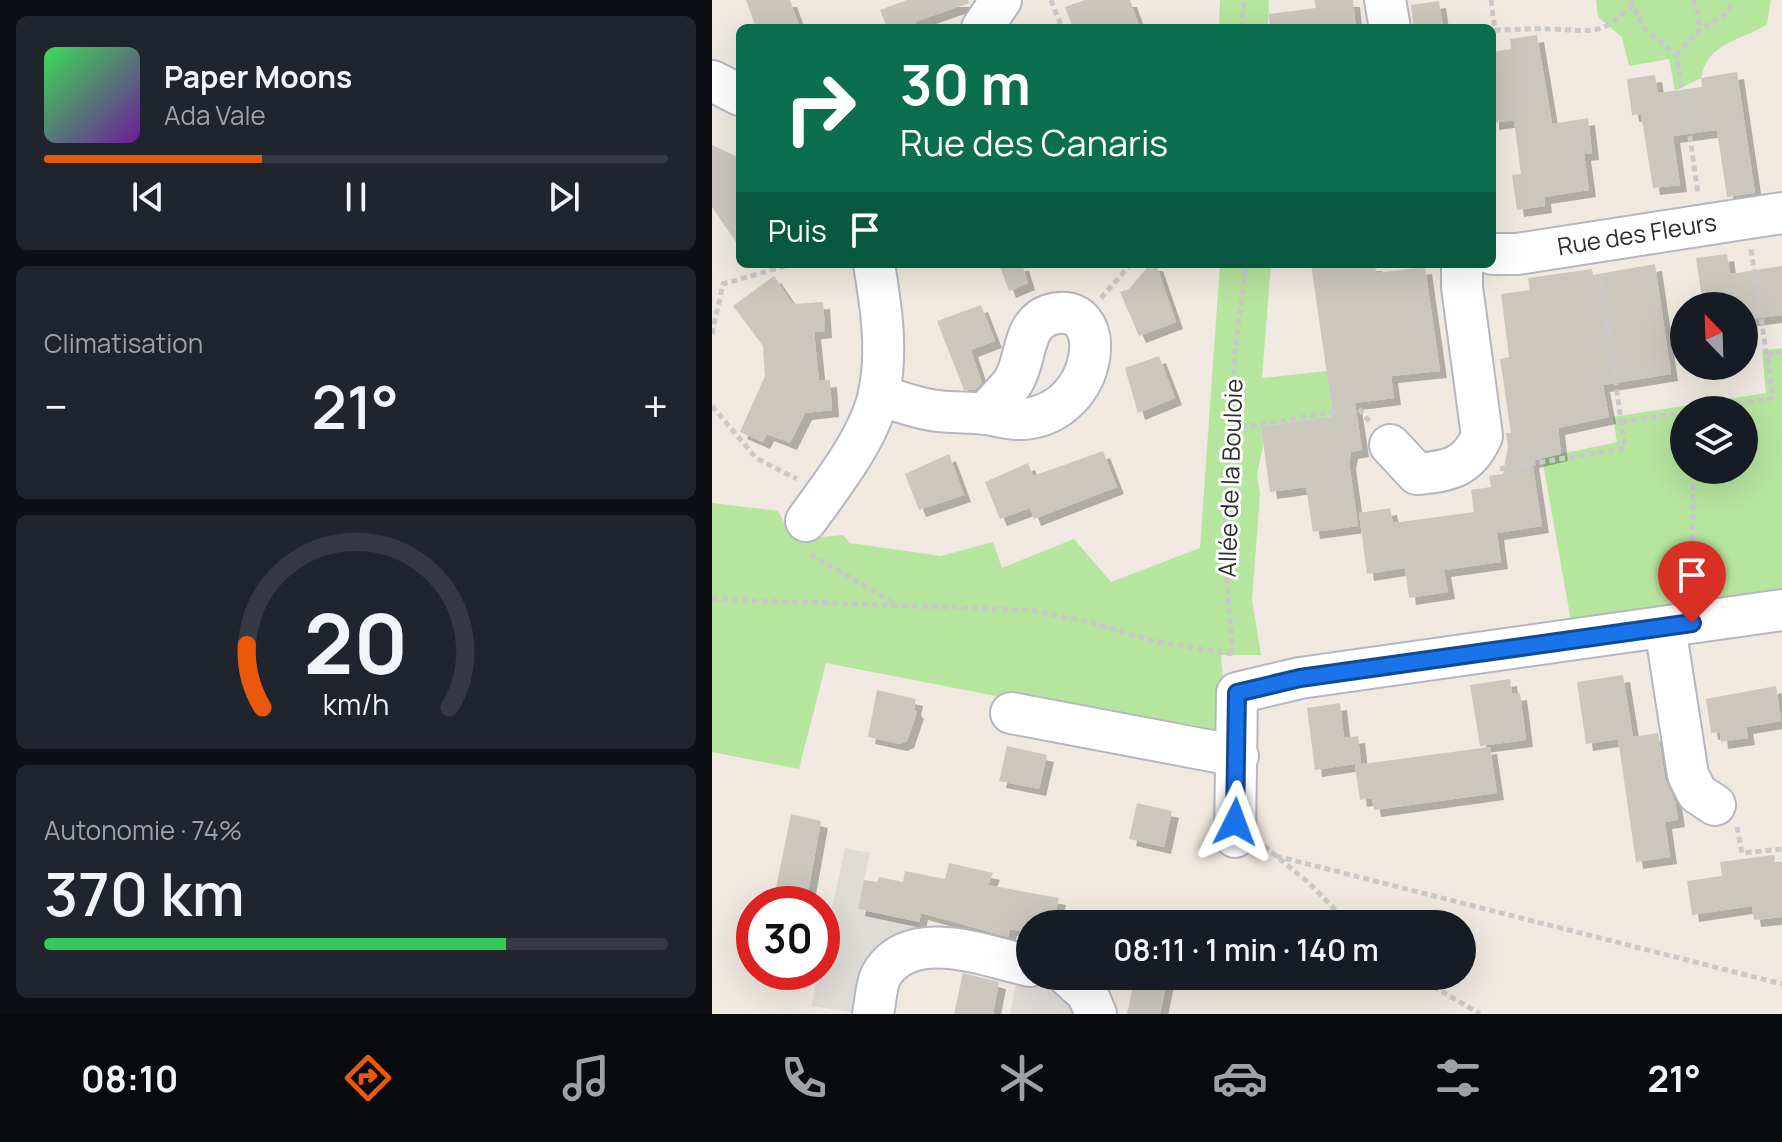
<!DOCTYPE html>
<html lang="fr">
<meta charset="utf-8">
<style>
body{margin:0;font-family:Manrope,sans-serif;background:#20242c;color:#f1f3f6;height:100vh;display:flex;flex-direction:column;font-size:30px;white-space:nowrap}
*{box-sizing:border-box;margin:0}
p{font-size:26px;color:#9ea1a6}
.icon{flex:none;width:44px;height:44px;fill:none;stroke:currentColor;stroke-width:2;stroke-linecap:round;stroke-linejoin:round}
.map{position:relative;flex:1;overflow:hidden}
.sheet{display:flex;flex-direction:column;gap:16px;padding:16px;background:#0d0f14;width:712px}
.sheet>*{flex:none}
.hud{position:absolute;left:24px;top:24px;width:760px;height:244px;border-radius:12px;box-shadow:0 8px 32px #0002;background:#0b6e4f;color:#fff;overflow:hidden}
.needle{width:52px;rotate:337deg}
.fabs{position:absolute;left:958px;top:292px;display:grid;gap:16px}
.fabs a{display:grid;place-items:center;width:88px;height:88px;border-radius:50%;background:#171b24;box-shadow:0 8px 32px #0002;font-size:40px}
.speed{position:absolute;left:24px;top:886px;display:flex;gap:16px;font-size:40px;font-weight:700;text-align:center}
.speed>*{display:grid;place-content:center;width:104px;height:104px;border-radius:50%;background:#171b24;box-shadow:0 8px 32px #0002;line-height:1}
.speed .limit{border:12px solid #d22;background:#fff;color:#111}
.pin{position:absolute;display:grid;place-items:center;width:68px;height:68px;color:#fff;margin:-82px -34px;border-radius:50% 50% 50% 0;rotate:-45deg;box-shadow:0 0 8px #0007}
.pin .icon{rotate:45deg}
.me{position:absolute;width:88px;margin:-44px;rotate:3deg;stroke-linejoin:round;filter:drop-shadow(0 0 6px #0008)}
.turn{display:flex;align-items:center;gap:28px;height:168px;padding:0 32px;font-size:36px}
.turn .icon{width:104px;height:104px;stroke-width:2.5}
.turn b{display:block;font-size:56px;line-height:68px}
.then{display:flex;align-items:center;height:76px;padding:0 32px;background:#0003;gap:16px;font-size:30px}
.big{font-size:60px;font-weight:600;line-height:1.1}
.sheet .widget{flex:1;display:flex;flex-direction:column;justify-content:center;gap:12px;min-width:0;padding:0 28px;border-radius:12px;background:#20242c}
.sheet .dial{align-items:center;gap:0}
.dial svg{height:208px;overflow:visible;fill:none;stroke:#363941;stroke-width:7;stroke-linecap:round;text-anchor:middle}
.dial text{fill:#f1f3f6;stroke:none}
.song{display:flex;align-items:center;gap:24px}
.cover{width:96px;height:96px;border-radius:12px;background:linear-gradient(135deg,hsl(130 70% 55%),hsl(280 70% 35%))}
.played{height:8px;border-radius:4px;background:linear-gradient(90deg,#ea580c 35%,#363941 35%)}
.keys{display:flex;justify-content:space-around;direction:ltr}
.heat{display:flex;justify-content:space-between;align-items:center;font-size:44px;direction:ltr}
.charge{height:12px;border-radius:6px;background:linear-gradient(90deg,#34c759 74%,#363941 0)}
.trip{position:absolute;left:304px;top:910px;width:460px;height:80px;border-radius:40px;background:#171b24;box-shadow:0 8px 32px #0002;font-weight:600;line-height:80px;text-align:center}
.dock{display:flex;height:128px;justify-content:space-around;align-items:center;background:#090b0e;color:#9ea1a6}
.dock .icon{width:56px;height:56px}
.dock .selected{color:#ea580c}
.dock b{font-size:36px;color:#f1f3f6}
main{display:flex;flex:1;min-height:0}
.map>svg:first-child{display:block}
.green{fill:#b6e59e;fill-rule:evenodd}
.plaza{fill:#dfdcd8}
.building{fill:#cbc7bf;filter:url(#shadow)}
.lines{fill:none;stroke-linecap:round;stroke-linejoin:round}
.minor-casing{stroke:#b4b7c1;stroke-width:44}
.path{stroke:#c9c9c9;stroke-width:5;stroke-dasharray:6 4;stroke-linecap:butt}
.minor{stroke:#fff;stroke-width:40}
.route-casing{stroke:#114b97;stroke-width:20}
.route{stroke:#1a73e8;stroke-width:14}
.labels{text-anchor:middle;stroke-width:6;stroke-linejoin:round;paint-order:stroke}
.street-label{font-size:24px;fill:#2e2e2e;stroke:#fff}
</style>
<main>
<section class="sheet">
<div class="widget">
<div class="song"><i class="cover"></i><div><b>Paper Moons</b><p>Ada Vale</p></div></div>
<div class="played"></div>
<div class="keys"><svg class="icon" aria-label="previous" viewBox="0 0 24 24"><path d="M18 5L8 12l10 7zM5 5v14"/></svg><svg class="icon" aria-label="pause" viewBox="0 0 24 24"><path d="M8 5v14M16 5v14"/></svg><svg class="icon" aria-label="next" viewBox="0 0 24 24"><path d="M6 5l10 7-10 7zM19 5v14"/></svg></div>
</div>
<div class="widget"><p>Climatisation</p>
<div class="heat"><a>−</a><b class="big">21°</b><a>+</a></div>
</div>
<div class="widget dial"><svg viewBox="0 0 100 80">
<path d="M14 69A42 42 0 1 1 86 69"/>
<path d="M14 69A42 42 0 0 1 8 45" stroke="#ea580c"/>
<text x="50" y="56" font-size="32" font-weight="700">20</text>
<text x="50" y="72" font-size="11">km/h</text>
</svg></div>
<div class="widget"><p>Autonomie · 74%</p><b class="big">370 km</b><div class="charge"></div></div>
</section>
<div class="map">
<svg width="1070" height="1014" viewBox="0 0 1070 1014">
<defs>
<filter id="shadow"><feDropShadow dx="7" dy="7" stdDeviation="0" flood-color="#0004"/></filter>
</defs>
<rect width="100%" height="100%" fill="#efe9e1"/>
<g class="green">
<path d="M508,0H557L556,28H507Z"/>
<path d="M884,0H1059L1055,24C1030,41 996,41 989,78L963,91L957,59L917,66L910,37L886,17Z"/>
<path d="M508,264H559L550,378L615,371L621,416L549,427L551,445L545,475L548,494L540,600L549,655H509L512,693L510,740L114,663L87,769L0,752V503L66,511L74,526L94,521L100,538L131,535L138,543L229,556L281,542L290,568L362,539L399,582L488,548Z"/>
<path d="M1070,348V588L859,621L830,458L905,442L901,417L1054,393L1050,351ZM972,410H1032V470H972Z"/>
</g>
<g class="plaza">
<path d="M133,848L158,853L146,909L207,922L204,937L151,1014L99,1006L106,972H110V955Z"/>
<path d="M308,964L318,976H356L384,1014H298Z"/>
</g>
<g class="building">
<path d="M34,0H78L88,28H44Z"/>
<path d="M195,0H256L257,3L203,22L205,28H175L168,10Z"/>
<path d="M373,0H418L428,28H361L353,7Z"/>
<path d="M602,0H641L644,28H558L557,14L604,8Z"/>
<path d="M727,1L731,28H702L699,5Z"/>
<path d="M825,35L840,124L876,118L880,153L872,154L877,190L832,197L833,206L805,210L800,175L809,174L802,120L780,123V52L799,49L798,39Z"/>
<path d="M1025,72L1043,193L1015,197L1005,130L961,136L968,185L941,188L929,114L920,115L915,79L943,75L946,93L990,87L989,78Z"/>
<path d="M0,145L28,158V248L0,207Z"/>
<path d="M1015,254L1018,274L1070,266V315L1032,320V306H991L984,258Z"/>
<path d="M287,264H310L316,283L297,291Z"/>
<path d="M438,264H444L464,322L427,336L408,292L417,289Z"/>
<path d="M599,264H663L664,273L713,267L728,371L679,376L682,398L643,403L650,450L639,452L637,462L646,526L601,532L594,487L558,492L549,427L621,416Z"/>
<path d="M943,264L959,374L891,385L897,417L846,428L849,454L820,461L830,526L785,533L789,562L732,570L736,592L697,598L693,568L655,574L647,513L678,508L681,523L762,512L759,490L779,487L777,476L791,474L796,446L794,433H799L788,359L797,357L789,294L818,290L816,278L880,269L881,275Z"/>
<path d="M62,276L81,304L111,302L113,331L102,332L107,381L118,380L120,410L93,413L78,443L55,434L51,442L28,432L53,376L51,346L21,306Z"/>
<path d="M269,305L283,341L259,350L270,383L263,390H252L225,321Z"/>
<path d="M447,356L463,398L426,413L413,368Z"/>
<path d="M391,451L405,487L322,519L318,508L288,519L273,482L316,463L321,476Z"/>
<path d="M237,454L252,495L207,510L193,474Z"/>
<path d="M911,675L921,737L946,733L953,779L963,801L966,820L953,822L958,857L924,862L906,739L874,744L865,682Z"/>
<path d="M798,679L800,694L808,693L814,740L768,746L758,685Z"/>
<path d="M1064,686L1069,721L1034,727L1036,738L1009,742L1008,732L999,733L994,699Z"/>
<path d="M165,690L204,699L202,709L205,712L195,741L188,744L156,737Z"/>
<path d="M628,703L632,738L646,736L649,763L603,770L595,708Z"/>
<path d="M295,746L335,755L327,789L287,781Z"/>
<path d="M778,747L785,793L662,810L660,798L648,800L643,765Z"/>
<path d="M425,803L460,811L452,847L417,839Z"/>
<path d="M79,814L109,821L94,904H66L68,895L63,893Z"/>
<path d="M1062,855L1063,864L1070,863V917L1042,920L1040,906L980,915L975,881L1010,876L1008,862Z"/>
<path d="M237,863L281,873L276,885L347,898L341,924H318V933L298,929L296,937L209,913L207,922L146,909L152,880L165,882L167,877L191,882L193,871L233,879Z"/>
<path d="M251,973L287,982L281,1014H242Z"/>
<path d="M423,976L455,980L448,1014H415Z"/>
</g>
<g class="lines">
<defs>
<g id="minor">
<path d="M673,0L678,28"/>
<path d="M270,28L289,0"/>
<path d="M0,81L28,95"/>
<path d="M780,254H805L1070,213"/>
<path d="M167,395C186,401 206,409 226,411C242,413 259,412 275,414C286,416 299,420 311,419C390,413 400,295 337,315C309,325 315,361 301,382C293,393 282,403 272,414"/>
<path d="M678,445L705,474C737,471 756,468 770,436L750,287V264"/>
<path d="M94,521C119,486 159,436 167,393C176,351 169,306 162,264"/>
<path d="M953,627L976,775L985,793L1003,805"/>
<path d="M299,713L526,756"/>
<path d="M523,837L525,693L588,678L1070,610"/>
<path d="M356,976L375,993L384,1014"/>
<path d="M161,1014C164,1001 164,982 171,972C202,926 276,957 318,966"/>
</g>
</defs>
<use href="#minor" class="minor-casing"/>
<g class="path">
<path d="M339,0L350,28"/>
<path d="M779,0L783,30C802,30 822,28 841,29C881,31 890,36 920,5"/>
<path d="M918,0L932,28L964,55L974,108"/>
<path d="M981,0L987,16L986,30"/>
<path d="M530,28L532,0"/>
<path d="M755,28H777"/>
<path d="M964,55L986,31L1015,13L1020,0"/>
<path d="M975,116L986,194"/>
<path d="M389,298L419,264"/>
<path d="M0,334L11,284L80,264"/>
<path d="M1055,355L1070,352"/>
<path d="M0,406L44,458L85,479"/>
<path d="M986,410L1061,398L1039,249"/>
<path d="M909,422L972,412"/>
<path d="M519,429L646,408L658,422"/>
<path d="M788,469L913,448L888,275"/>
<path d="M98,554L182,603"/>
<path d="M980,590L981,470"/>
<path d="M0,599L317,610L377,622L446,642L521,654"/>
<path d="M521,654L512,549L523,353L534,264"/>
<path d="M1025,827L1030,853L1070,849"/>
<path d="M552,846L598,884L637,924"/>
<path d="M564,856L1070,984"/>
<path d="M704,976L768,1014"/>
</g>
<use href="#minor" class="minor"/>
</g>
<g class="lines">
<defs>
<path id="route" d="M523,822L525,693L588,678L980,623"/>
</defs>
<use href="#route" class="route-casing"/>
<use href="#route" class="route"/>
</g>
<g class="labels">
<g class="street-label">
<text transform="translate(925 235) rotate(-9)" y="8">Rue des Fleurs</text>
<text transform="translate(519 478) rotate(-88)" y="8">Allée de la Bouloie</text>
</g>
</g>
</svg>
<div class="fabs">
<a><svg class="needle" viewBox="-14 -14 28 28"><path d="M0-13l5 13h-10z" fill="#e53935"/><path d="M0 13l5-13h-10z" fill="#9ea1a6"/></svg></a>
<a><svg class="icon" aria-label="layers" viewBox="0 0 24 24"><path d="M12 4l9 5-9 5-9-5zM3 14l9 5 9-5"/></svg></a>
</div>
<div class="speed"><div class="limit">30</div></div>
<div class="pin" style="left:980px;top:623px;background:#d93025"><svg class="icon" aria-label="arrive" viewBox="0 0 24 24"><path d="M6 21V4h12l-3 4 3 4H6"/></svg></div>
<svg class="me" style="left:523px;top:822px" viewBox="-20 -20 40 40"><path d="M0-17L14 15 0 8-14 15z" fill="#1a73e8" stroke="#fff" stroke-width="4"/></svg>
<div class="trip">08:11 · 1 min · 140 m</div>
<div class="hud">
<div class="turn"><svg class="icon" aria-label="right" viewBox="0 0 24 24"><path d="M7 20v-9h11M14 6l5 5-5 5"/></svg><div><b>30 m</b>Rue des Canaris</div></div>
<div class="then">Puis<svg class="icon" aria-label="arrive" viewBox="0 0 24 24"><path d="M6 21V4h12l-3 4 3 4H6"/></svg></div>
</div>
</div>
</main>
<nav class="dock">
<b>08:10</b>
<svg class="icon selected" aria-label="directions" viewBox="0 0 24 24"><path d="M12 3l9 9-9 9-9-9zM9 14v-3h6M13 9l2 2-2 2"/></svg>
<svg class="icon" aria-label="music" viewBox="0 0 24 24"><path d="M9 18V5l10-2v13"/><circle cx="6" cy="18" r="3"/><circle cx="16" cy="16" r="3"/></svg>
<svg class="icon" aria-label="phone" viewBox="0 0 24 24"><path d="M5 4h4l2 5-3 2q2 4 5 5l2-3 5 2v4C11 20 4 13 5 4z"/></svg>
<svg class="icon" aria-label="climate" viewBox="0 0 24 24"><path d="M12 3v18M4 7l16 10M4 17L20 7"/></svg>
<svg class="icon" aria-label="car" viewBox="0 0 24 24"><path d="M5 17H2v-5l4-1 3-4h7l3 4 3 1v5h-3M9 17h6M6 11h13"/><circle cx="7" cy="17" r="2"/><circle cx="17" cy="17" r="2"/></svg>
<svg class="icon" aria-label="filters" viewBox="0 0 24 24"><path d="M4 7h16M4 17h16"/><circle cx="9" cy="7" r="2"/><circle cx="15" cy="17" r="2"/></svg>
<b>21°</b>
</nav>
